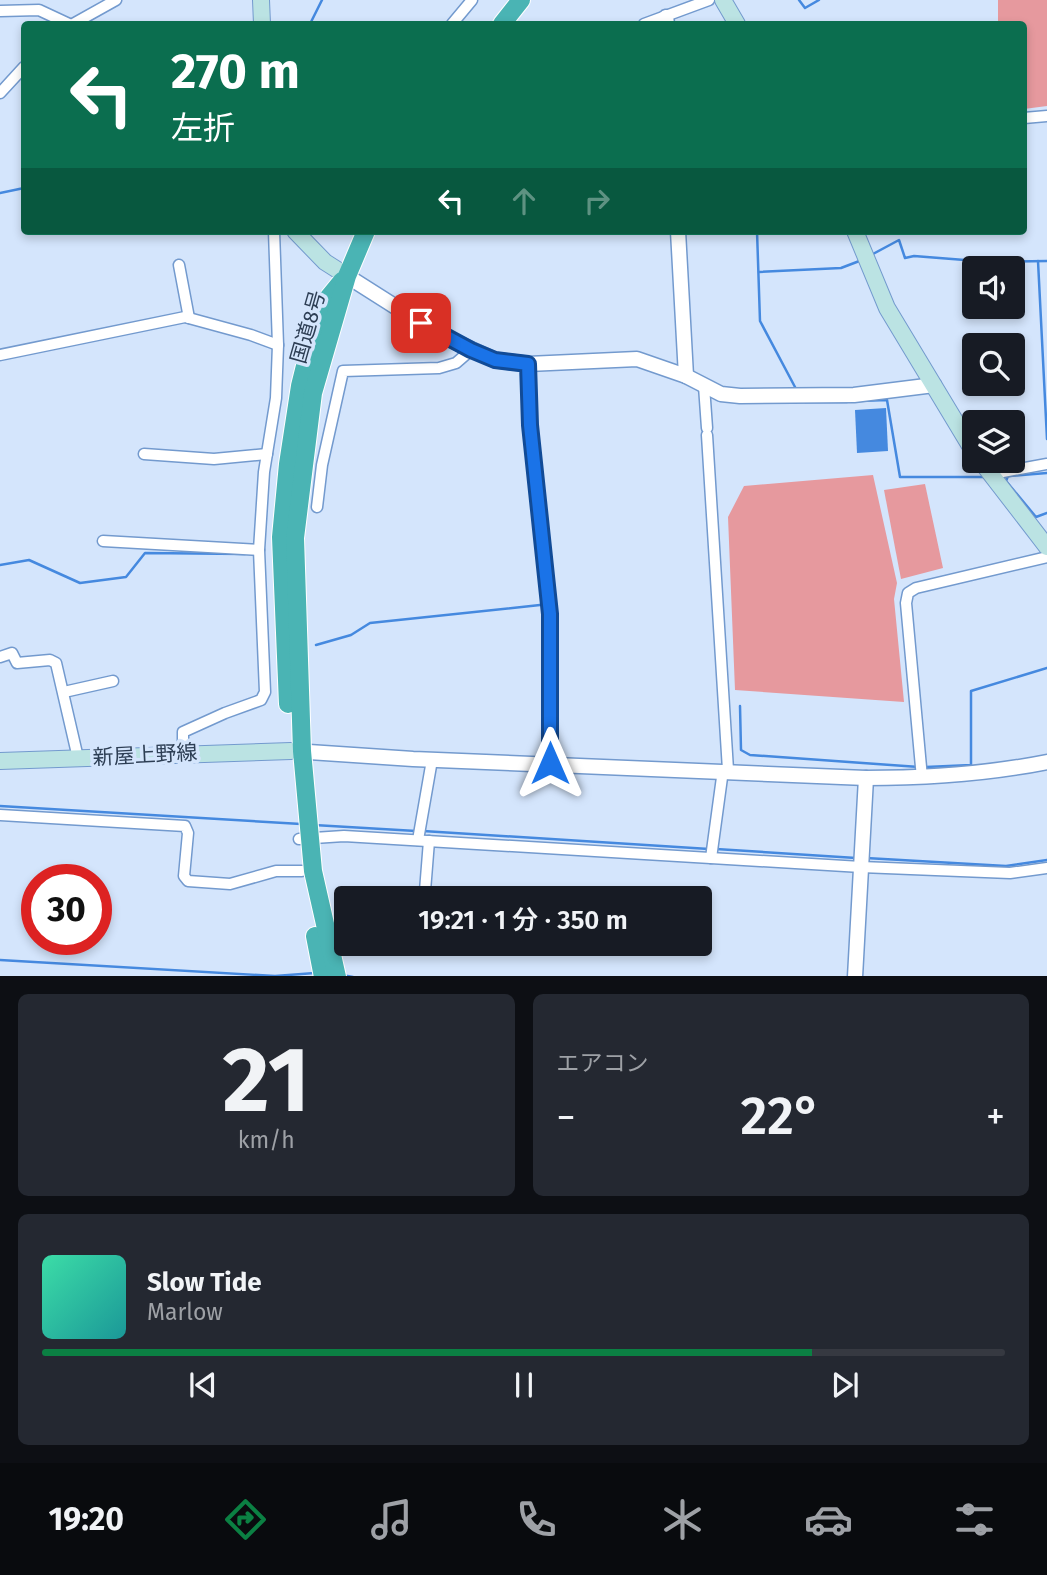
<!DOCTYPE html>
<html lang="ja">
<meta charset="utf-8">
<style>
body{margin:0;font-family:"Fira Sans","Noto Sans JP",sans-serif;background:#242831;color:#f1f3f6;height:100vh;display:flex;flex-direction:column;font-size:26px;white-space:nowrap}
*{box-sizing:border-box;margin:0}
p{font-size:23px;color:#9ea1a6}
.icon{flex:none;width:38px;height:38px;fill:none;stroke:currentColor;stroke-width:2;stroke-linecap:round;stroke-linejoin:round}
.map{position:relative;height:976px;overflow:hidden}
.panel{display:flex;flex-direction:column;gap:18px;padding:18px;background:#0d0f14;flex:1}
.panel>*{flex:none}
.top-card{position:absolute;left:21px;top:21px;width:1006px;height:214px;border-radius:7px;box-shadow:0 4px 10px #0003;background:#0b6e4f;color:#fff;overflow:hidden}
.tools{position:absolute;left:962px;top:256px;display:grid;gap:14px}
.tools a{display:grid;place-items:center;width:63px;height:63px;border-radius:7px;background:#171b24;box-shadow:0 4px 10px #0003;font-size:35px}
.speed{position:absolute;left:21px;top:864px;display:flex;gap:14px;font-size:35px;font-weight:700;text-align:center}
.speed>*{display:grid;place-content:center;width:91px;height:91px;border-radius:50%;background:#171b24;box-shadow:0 4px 10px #0003;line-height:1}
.speed .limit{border:10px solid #d22;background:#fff;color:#111}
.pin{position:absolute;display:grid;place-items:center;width:60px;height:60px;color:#fff;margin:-30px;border-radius:14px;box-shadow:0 4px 10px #0006}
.me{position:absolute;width:77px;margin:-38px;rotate:0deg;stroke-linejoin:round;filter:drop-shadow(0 0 5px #0008)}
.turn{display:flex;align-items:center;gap:24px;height:147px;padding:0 35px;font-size:32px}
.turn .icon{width:91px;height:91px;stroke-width:2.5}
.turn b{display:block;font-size:49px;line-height:60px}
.lanes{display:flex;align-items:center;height:66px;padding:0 35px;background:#0003;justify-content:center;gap:35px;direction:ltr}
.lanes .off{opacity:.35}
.big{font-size:52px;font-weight:600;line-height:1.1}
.panel .card{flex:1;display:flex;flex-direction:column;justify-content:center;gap:10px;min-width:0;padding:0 24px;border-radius:10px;background:#242831}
.panel .dial{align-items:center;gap:0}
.dial b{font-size:91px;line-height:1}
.song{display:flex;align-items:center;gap:21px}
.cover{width:84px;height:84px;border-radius:10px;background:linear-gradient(135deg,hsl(160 70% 55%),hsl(180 70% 35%))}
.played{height:7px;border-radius:4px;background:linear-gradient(90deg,#0b8043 80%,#363941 80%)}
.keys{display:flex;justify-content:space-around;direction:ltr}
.heat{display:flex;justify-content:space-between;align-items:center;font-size:38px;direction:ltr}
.panel .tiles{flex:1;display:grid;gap:18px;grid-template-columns:1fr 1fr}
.card:last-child{grid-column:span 2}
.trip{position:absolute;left:334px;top:886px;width:378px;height:70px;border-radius:7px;background:#171b24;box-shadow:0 4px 10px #0003;font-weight:600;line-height:70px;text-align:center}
.tab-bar{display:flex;height:112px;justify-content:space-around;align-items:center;background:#090b0e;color:#9ea1a6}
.tab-bar .icon{width:49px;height:49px}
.tab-bar .selected{color:#0b8043}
.tab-bar b{font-size:32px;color:#f1f3f6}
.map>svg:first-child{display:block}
.green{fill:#e6999e}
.water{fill:#4589df}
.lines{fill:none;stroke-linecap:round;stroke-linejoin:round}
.stream{stroke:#4589df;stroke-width:2.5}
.minor-casing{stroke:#739ace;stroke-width:13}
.tertiary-casing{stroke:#739ace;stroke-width:17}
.secondary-casing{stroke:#739ace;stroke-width:18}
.trunk-casing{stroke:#fff;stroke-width:20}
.minor{stroke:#fff;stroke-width:10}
.tertiary{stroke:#fff;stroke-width:14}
.secondary{stroke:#bbe3e3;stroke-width:16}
.trunk{stroke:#4ab4b4;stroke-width:18}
.route-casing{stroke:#114b97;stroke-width:18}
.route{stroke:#1a73e8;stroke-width:12}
.labels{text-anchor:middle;stroke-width:7;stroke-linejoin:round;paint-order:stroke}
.street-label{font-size:21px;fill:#2d3e54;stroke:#d4e5fc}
</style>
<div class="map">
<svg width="1047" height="977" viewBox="0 0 1047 977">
<rect width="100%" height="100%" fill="#d4e5fc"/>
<g class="green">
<path d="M998,0H1047V106L1024,109V24H998Z"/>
<path d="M873,475L897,583L894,599L904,702L735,690L728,517L744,486Z"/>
<path d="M925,484L943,568L901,579L884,490Z"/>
</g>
<path class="water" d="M886,408L888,451L857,453L855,410Z"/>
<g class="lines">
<g class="stream">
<path d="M799,0L805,8L819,0"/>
<path d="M310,24L322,0"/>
<path d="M0,193L24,188"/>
<path d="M757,231L760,321L795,387"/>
<path d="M871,255L899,240L905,258L914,256L990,262L1047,261"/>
<path d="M1038,261L1047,439"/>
<path d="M759,272L841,268L862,260"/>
<path d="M857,401L887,400L900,477H984"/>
<path d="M805,402H847"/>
<path d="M1047,473L1008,476L1006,481L1036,517L1047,513"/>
<path d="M0,565L29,560L80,583L126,577L145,553L245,554"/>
<path d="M316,645L351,635L370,623L540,605"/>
<path d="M740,706L741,750L750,755L919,767"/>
<path d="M926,767L971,765V691L1047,668"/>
<path d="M0,806L301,824"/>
<path d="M314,825L416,831"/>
<path d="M423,831L709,849"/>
<path d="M716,849L856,858"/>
<path d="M866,858L1006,866L1047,860"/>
<path d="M0,960L275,976L315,973"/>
<path d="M342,975L353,977"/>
</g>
<defs>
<g id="minor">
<path d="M0,11L39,10L69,24"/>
<path d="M73,24L116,0"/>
<path d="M452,24L472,0"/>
<path d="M644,24L709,0"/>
<path d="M0,93L24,67"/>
<path d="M1024,118L1047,116"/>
<path d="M179,265L189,318"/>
<path d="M0,355L185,317L251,335L278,345"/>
<path d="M528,364L530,425L550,614V763"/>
<path d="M704,386L707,428"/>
<path d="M707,435L728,770"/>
<path d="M144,454L214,459L267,454"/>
<path d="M992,474L1047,464"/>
<path d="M317,507L322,465L343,371L439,368L456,363L471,350"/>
<path d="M103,541L259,550"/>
<path d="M0,657L12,653L17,663L50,660L56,663L78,758"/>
<path d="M64,692L113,681"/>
<path d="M183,753V732L225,713L261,700L265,692L259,550L264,472L276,398L278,345L274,231"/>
<path d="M922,778L906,603L908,593L916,588L1047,557"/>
<path d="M0,815L185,826L188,833L184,876L188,881L230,884L276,871H302"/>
<path d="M299,839L344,836L861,867L1010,873L1047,868"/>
<path d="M418,840L432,760"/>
<path d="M711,858L723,770"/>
<path d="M425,891L429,841"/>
</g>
<g id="tertiary">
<path d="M666,17L667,24"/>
<path d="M678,231L686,376"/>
<path d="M347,276L440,335L495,360L528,364L637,359L686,376L721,394L740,396L854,395L934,385"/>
<path d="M294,751L413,759L866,778C928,778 987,774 1047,762"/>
<path d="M855,977L866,778"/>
</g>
<g id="secondary">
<path d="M261,0L262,24"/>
<path d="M723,0L737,24"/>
<path d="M295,231L325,262L347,276"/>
<path d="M855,231L887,308L975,454"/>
<path d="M980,460L1047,547"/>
<path d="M0,761L291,751"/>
</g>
<g id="trunk">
<path d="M502,24L521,0"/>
<path d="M288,704L281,537L288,464L300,386L311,342L324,303L342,281"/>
<path d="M315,936L323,977"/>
<path d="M337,977L313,871L302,751L295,538L313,393L347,276L366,231"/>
</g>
</defs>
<use href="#minor" class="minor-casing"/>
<use href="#tertiary" class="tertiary-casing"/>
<use href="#secondary" class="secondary-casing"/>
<use href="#trunk" class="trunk-casing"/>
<use href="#minor" class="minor"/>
<use href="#tertiary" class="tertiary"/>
<use href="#secondary" class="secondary"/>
<use href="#trunk" class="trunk"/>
</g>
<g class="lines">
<defs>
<path id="route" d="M421,323L471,350L495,360L528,364L530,425L550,614V763"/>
</defs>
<use href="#route" class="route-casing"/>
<use href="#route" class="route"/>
</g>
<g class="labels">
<g class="street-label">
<text transform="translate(308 327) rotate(-74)" y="7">国道8号</text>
<text transform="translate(145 755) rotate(-3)" y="7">新屋上野線</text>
</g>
</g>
</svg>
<div class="tools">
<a><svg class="icon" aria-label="sound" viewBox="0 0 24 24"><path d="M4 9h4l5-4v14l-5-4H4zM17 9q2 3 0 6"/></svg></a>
<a><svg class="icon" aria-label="search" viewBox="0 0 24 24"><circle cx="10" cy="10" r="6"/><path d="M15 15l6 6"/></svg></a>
<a><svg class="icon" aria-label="layers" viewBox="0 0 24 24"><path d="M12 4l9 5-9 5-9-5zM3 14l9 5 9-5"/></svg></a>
</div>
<div class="speed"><div class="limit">30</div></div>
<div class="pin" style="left:421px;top:323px;background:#d93025"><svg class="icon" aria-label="arrive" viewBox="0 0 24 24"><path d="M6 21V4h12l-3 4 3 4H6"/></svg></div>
<svg class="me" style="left:550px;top:763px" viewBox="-20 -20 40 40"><path d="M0-17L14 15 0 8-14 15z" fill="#1a73e8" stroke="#fff" stroke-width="4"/></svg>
<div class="trip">19:21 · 1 分 · 350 m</div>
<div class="top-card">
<div class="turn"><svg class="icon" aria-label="left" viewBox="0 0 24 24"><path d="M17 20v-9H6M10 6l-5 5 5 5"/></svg><div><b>270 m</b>左折</div></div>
<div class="lanes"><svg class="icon" aria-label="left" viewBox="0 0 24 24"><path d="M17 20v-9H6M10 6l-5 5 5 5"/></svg><svg class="icon off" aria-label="ahead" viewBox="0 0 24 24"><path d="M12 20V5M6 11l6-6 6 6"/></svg><svg class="icon off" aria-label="right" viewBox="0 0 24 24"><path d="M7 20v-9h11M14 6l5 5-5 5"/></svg></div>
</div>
</div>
<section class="panel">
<div class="tiles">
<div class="card dial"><b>21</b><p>km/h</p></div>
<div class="card"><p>エアコン</p>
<div class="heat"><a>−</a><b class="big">22°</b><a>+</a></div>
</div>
<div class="card">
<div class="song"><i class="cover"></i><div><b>Slow Tide</b><p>Marlow</p></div></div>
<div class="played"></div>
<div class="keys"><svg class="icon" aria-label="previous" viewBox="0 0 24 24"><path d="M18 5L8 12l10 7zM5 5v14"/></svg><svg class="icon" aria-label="pause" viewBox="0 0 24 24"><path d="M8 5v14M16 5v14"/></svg><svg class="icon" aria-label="next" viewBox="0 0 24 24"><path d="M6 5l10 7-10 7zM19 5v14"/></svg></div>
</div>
</div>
</section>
<nav class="tab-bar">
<b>19:20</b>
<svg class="icon selected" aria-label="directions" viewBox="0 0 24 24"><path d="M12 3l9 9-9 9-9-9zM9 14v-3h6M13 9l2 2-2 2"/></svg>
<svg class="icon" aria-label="music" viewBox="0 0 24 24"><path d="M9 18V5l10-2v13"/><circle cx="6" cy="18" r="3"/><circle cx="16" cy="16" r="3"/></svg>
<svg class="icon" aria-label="phone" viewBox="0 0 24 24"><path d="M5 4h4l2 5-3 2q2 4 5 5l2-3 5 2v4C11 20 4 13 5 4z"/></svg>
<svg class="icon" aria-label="climate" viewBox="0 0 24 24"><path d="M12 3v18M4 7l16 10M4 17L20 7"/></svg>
<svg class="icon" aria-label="car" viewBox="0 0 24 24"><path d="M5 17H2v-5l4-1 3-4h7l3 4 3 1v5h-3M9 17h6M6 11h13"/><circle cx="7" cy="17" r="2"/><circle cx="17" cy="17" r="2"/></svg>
<svg class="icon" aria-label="filters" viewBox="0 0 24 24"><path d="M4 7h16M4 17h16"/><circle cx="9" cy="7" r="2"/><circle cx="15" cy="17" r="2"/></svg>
</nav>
